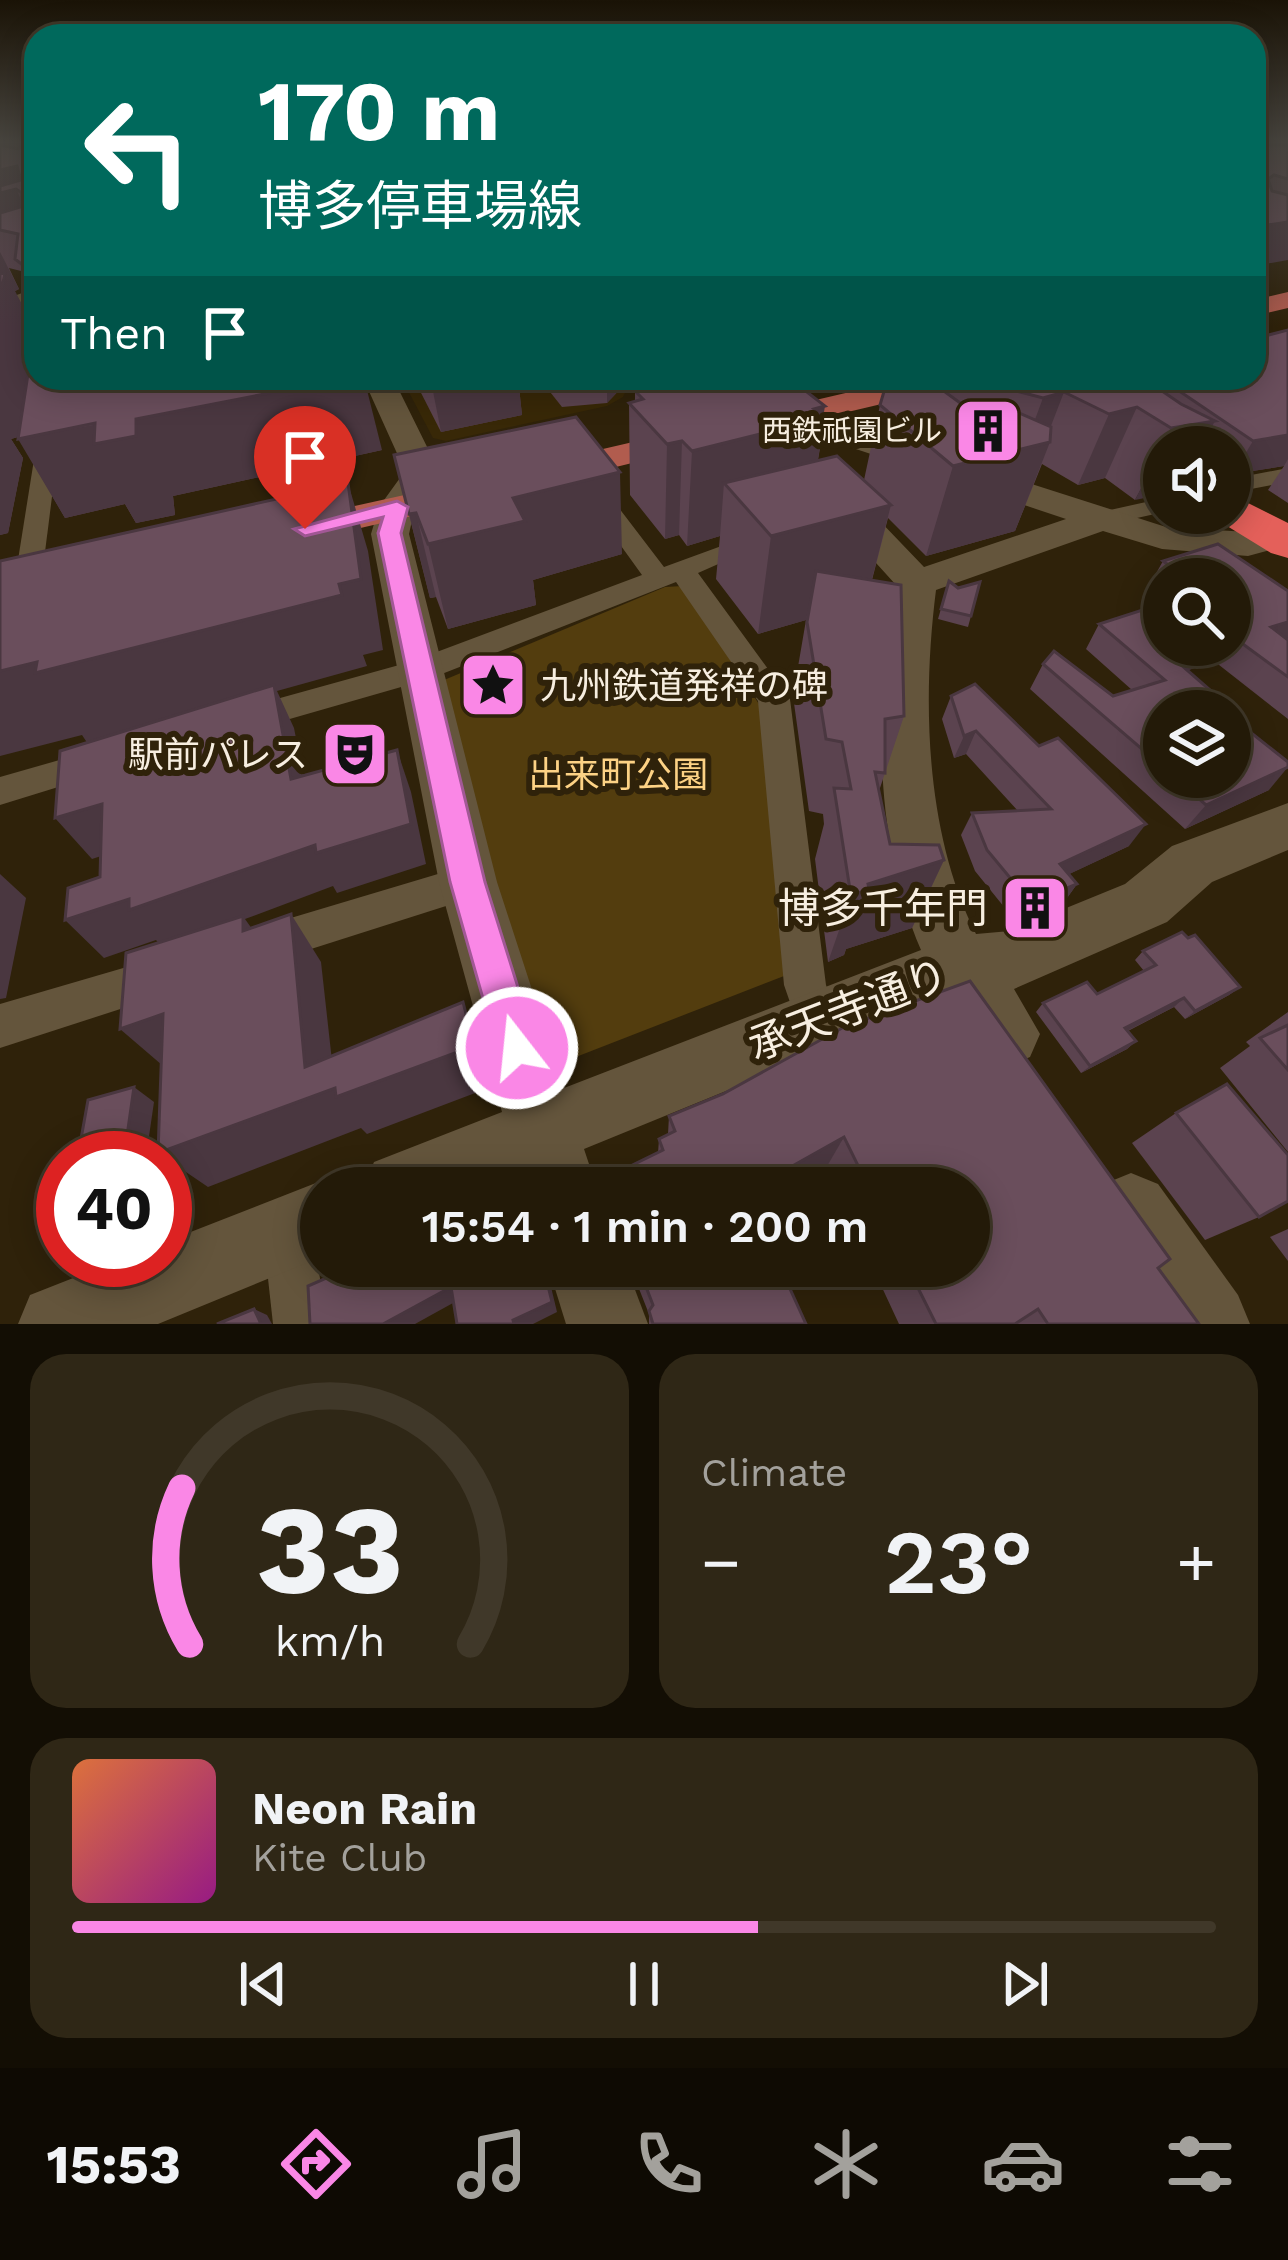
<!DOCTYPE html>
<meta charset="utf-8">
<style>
body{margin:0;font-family:"Work Sans","Noto Sans JP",sans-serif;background:#2f2716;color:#f1f3f6;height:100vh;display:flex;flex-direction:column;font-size:45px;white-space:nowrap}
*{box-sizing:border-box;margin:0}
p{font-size:39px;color:#a3a19c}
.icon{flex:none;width:66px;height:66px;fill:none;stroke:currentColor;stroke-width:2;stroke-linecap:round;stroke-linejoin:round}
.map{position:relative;height:1324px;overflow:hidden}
.details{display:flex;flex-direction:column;gap:30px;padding:30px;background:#130e04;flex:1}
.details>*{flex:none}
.banner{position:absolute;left:24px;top:24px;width:1242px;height:366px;border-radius:36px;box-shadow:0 6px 30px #0003,0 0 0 3px #403829;background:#00695c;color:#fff;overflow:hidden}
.controls{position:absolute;left:1143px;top:426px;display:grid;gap:24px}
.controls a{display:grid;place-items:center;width:108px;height:108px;border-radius:50%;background:#231a08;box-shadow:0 6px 30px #0003,0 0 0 3px #403829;font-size:60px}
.speed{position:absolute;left:36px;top:1131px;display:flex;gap:24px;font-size:60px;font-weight:700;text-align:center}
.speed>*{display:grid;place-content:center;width:156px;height:156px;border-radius:50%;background:#231a08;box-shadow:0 6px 30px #0003,0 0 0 3px #403829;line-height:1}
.speed .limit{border:18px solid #d22;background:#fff;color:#111}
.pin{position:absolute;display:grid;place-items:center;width:102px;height:102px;color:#fff;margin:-123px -51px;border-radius:50% 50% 50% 0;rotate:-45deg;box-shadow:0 0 12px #0007}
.pin .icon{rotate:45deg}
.me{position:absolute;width:132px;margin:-66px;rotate:344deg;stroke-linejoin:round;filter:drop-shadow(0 0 9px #0008)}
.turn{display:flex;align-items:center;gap:42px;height:252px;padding:0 36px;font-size:54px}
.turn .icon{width:156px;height:156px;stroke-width:2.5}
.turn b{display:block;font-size:84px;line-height:102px}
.then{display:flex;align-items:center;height:114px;padding:0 36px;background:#0003;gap:24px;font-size:45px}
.big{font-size:90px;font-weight:600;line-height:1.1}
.details .card{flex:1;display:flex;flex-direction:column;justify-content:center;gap:18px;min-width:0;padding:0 42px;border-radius:36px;background:#2f2716}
.details .dial{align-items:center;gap:0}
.dial svg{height:312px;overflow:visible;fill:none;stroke:#403829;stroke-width:7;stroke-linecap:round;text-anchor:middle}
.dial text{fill:#f1f3f6;stroke:none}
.song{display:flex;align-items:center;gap:36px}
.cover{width:144px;height:144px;border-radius:18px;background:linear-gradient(135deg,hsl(20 70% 55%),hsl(310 70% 35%))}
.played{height:12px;border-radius:6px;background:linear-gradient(90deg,#fa87e6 60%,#403829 60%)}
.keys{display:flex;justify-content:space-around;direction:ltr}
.heat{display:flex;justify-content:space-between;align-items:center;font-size:66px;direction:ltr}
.details .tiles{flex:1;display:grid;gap:30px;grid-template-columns:1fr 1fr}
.card:last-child{grid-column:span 2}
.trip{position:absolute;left:300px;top:1167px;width:690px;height:120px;border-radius:60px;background:#231a08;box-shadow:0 6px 30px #0003,0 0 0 3px #403829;font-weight:600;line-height:120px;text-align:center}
.dock{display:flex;height:192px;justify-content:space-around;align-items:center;background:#0e0a03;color:#a3a19c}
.dock .icon{width:84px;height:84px}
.dock .on{color:#fa87e6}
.dock b{font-size:54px;color:#f1f3f6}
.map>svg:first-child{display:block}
.built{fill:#382807}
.green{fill:#533d0e}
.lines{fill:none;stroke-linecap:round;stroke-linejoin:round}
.street{fill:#64553c;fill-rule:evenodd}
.secondary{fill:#64553c;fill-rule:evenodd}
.primary{fill:#b15c4e;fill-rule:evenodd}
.highway{fill:#e4605a;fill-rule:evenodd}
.wall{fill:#5b434f}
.shaded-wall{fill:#4a3740}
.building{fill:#6a4e5c;stroke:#4a3740;stroke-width:3}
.route{fill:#fa87e6;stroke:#a25896;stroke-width:3}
.labels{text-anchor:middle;stroke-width:12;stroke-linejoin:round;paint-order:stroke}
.far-poi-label{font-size:30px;fill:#f7eee0;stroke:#2f220a;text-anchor:end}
.poi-label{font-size:36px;fill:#f7eee0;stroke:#2f220a;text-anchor:start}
.park-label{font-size:36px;fill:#fdd285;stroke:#2f220a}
.near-poi-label{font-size:42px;fill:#f7eee0;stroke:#2f220a;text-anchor:end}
.near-street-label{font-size:42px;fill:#f7eee0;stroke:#2f220a}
</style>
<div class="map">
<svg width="1288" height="1324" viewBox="0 0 1288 1324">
<rect width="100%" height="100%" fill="#2f220a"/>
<path class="built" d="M419,378H625L628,386L623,397L607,406L446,441L433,438L403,381Z"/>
<path class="green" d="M683,586L764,712L784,976L545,1069L437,683L665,587Z"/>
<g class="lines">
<g class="street">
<path d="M1254,279L1262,282V288L1254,289Z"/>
<path d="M36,288V299L0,312V301Z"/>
<path d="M47,378H67L44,560L31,568L18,560Z"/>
<path d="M1288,468V482L1230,493V479Z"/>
<path d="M600,493L609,495L664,567L757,533L770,541L698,573L790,699L826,985L838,1019L831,1034L816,1041L801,1034L784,985L758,701L676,582L429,679L248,731L237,728L232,719L237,710L410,662L642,575L588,500Z"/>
<path d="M1164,498V512L1101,526L1089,519L1092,514Z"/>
<path d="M98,749L110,753L115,762L110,771L0,805V777Z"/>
<path d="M468,865L481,870L487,882L481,894L468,899L264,964L250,959L244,945L250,931L264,926Z"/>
<path d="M161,957L176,963L182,977L176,991L0,1048V1004Z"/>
<path d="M288,1208L306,1215L313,1233L327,1324H273L263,1233L270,1215Z"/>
</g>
<g class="secondary">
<path d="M36,360V378L0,383V365Z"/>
<path d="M363,378H393L439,471L415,507L409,534L497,882L564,1088L921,950C873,837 874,704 896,585L827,509L822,501L827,493H853L924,567L1066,519L661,384L656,378H701L1166,527L1248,532L1288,523V545L1248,556L1162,549L1103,531L936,590C922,700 925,833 976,934L1010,931L1125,884L1172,846L1288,803V850L1212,882L1167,922L1014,989L1040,1034L1030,1057L1007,1067L984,1057L946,1001L584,1149L597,1188H523L520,1176L490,1188H363L374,1162L502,1112L439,882L371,534L379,507L405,471Z"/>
<path d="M1131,1173L1158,1184L1238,1295L1250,1324H1161L1104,1238L1093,1211L1104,1184Z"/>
<path d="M321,1181L338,1188H321V1257L158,1324H18L30,1295L119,1260H165V1242Z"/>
<path d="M548,1266H626L648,1324H566Z"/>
</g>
<g class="primary">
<path d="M1288,292V308L1254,316V300Z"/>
<path d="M910,378H967L962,385L763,432L746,422L751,415Z"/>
<path d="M689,429L701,432L706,439L701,446L547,484L529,473L534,465Z"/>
<path d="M468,481L487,492L481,500L296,543L282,540L276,531L282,522Z"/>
</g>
<path class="highway" d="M1230,494L1288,523V558L1271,553L1214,518L1210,513H1230Z"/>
</g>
<g class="wall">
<path d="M0,142H36V301L21,271L9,268L19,289L15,291L23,360L31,374L382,450L173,496L175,515L136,523L125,504L65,518L18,437L11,439L23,458L8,533L0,535Z"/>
<path d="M1254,142H1288V260Z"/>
<path d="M1288,330V503L1268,490L1284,466L1233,474L1230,472V447H1164L1135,500L1105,478L1078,485L1042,464L1015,531L926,556L888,518L872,580L904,716L879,791L890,844L944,860L912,928L846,949L844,955L828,962L815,859L824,824L823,814L809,811L793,696L806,620L758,634L716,579L720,536L687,546L679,535L665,539L630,495L629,403L635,401V391L823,416L825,418L818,460L864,480L880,405L914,389L917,378H1254L1257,338Z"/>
<path d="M416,378H518L522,415L441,432L417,385Z"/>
<path d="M539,378H624V385L607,403L562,407Z"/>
<path d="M394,455L622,554L533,580L536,605L448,629L436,597L430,598Z"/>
<path d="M1163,561L1288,591V719L1214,661L1188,670L1164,711V777H1230L1269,790L1185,829L1030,689L1043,664L1113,696L1132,690L1086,649L1099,624L1160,604L1164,598V645H1230V579H1164V598L1149,586Z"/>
<path d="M949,581L971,616L968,627L938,619Z"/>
<path d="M951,696L1129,846L1069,874L1077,884L1062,905L1017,923L975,871L961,835L972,813L1018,811L966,754L954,758L942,719Z"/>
<path d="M1143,951L1240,987L1229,995L1185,1019L1174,1007L1128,1031L1136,1041L1127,1049L1081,1073L1036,1012L1043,1003L1097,994L1144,971L1135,960Z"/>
<path d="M1288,1012V1152L1220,1068L1250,1046L1246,1042Z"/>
<path d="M844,1027L1158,1268L1199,1324H899L872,1266H969V1188H835L826,1168L791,1188H605L604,1179L658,1153L659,1139L668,1134L669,1116L723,1094Z"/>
<path d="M1176,1113L1259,1217L1205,1240L1132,1143Z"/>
<path d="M1288,1229V1261L1270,1237Z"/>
<path d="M630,1266H794L785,1279L806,1324H649V1314Z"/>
</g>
<g class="shaded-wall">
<path d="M17,166L35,203L16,189L35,228L0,230V170Z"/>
<path d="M1288,222V260L1254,266V227Z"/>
<path d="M29,242L36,257V290L24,266Z"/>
<path d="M0,252L19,289L15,291L36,331V358L23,360L36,383L28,434L11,439L23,458L8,533L0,535Z"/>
<path d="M347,378H364L382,450L173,496L175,515L136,523L125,504L65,518L18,439Z"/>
<path d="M446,378H518L522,415L441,432L431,381Z"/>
<path d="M607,378H624V385L607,403Z"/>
<path d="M1064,392L1044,444L1050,442L1015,531L926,556L953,466L1024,449L1043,398Z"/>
<path d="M825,406L823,418H825L809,511L724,483L720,536L687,546L692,451Z"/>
<path d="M1137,407L1105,478L1078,485L1109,414Z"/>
<path d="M1215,421L1201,447H1164V494L1135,500L1171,428Z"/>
<path d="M1288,435V459L1284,466L1233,474L1253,441Z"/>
<path d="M682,441L679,535L665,539L667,444Z"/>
<path d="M620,472L622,554L533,580L536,605L448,629L428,544L513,498Z"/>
<path d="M348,483L368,551L383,650L363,655L367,666L277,691L294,728L312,820L88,744L82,735L0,756V671L339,584Z"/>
<path d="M891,505L866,602L816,571L806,620L758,634L771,536Z"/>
<path d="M416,513L436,597L430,598L409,514Z"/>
<path d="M1288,622V640L1252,653L1271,627Z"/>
<path d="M1205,645H1226L1214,661L1164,679L1171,656Z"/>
<path d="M976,731L966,754L954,758L964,736Z"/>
<path d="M397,750L411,792L426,864L337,893L333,886L245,919L277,964L243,931L164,949L156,940L104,958L65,920Z"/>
<path d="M1288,767L1269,790L1185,829L1206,805Z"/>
<path d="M102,804L135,845L92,859L55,818Z"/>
<path d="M1146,824L1129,846L1046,885L1060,864Z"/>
<path d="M944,860L912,928L846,949L844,955L828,962L851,896L868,884Z"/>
<path d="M0,874L26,898L6,998L0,999Z"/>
<path d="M1077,884L1062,905L1017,923L1031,903Z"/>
<path d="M291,914L321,962L335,1088L463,1002L479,1046L491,1087L367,1134L361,1128L208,1187L158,1153L305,1067Z"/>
<path d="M1240,987L1229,995L1185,1019L1195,1011Z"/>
<path d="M1184,998L1174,1007L1117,1036L1125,1028Z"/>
<path d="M163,1014L169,1071L120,1029Z"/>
<path d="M1136,1041L1127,1049L1081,1073L1090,1066Z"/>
<path d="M134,1087L154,1102L147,1150L120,1158H92L79,1150Z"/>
<path d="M844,1137L826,1168L791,1188H761L764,1182Z"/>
<path d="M543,1266H546L557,1312L533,1324H514L513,1320Z"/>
<path d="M787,1266H794L784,1281L781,1269Z"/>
<path d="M451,1287L462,1298L415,1324H383Z"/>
<path d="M254,1309L267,1315L272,1324H261Z"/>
</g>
<g class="building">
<path d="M23,142H36V243L29,242L24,266L15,259L18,234L0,230V213L20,207L22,193L16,189L0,193V186L21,180L17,166L0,170V145L18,149L24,145Z"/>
<path d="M1254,142H1267L1268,145H1288V179L1274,175L1268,179L1272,191L1288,195V222L1254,227Z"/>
<path d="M5,273L2,287H0V274Z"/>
<path d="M1254,318L1257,319V338L1288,330V435L1253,441L1160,378H1254Z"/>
<path d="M36,373V378H347L136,419V436L94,444L95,423L18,439L28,374Z"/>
<path d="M697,378H789L825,406L814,409L825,418L692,451L682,441L667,444L629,403L643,399L635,391Z"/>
<path d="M967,378H1143L1181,404L1215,421L1171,428L1137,407L1109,414L1064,392L1043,398Z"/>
<path d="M885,388L941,389L978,416L1010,409L1051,427L1050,442L953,466L880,405Z"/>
<path d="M576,417L620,472L513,498L525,521L428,544L416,513L409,514L394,455Z"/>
<path d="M837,456L891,505L771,536L724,483Z"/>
<path d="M348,483L361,579L339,584L342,595L35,673L37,662L0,671V561Z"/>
<path d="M1218,544L1288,591V622L1271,627L1288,640V677L1232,636L1230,637V579H1188L1163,561Z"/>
<path d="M816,571L901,585L904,716L885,719V773L875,772L890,844L939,845L944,860L868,884L869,889L851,896L834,788L851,789L842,742L826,739L807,622Z"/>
<path d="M949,581L958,588L980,582L971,616L941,609Z"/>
<path d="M1164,603V645H1205L1171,656L1234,711H1164V768L1043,664L1054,651L1113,696L1165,680L1099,624Z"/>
<path d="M975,684L1039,746L1058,738L1146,824L1060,864L1077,884L1031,903L987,850L972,813L1051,809L976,731L964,736L951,696Z"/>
<path d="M274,685L291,779L397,750L411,824L316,853L315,845L129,910V899L65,920L68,888L100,877L102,804L55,818L60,751Z"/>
<path d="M1230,716L1288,762V767L1206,805L1174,777H1230Z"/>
<path d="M291,914L305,1067L463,1002L474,1046L336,1097L335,1088L158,1153L163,1014L120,1029L126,953L243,916V931Z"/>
<path d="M1182,932L1188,938L1195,935L1240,987L1195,1011L1184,998L1125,1028L1136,1041L1090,1066L1043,1003L1087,982L1097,994L1156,965L1143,951Z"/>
<path d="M970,981L1170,1259L1158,1268L1199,1324H1048L1038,1309L1015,1324H936L907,1266H969V1188H869L844,1137L764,1182L766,1188H607L604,1179L663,1150L659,1139L675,1131L669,1116L723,1094L844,1027Z"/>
<path d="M1288,1025V1070L1260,1038Z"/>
<path d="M1227,1084L1288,1155V1201L1259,1217L1176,1113Z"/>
<path d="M134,1087L127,1136L79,1150L88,1100Z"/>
<path d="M354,1266H543L552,1302L513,1320L514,1324H457L451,1287L383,1324H310L308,1286Z"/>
<path d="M638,1266H787L781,1269L806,1324H653L649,1311L653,1305Z"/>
<path d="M254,1309L261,1324H217Z"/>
</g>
<linearGradient id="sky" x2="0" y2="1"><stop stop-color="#1a1306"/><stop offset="0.43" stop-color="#47443e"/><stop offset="1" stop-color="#47443e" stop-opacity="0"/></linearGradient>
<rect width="1288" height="327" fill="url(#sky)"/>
<path class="route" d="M397,501L408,507L401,533L485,882L537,1048L531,1063L517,1069L503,1063L497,1048L450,882L378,533L383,517L305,536L294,529Z"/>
<defs>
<symbol id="building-square" viewBox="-11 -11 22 22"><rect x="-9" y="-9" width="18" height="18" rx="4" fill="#fa87e6" stroke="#2f220a"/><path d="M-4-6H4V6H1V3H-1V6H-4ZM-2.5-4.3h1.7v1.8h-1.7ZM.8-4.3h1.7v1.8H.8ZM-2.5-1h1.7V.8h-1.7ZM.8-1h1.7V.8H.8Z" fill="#111"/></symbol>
<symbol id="sight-square" viewBox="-11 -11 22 22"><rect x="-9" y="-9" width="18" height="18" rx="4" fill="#fa87e6" stroke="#2f220a"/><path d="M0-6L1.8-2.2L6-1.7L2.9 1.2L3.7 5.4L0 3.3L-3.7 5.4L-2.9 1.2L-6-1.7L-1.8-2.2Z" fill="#111"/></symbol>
<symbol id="theatre-square" viewBox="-11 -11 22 22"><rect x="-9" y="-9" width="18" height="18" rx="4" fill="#fa87e6" stroke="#2f220a"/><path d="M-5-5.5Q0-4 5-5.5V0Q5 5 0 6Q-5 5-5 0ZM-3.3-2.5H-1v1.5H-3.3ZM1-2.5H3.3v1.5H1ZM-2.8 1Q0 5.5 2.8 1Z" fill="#111"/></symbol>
</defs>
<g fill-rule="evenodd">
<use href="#building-square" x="950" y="393" width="76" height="76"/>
<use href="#sight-square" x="455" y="647" width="76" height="76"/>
<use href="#theatre-square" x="317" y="716" width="76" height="76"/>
<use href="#building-square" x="997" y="870" width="76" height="76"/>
</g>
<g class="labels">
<g class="far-poi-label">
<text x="942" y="441">西鉄祇園ビル</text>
</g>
<g class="poi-label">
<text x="540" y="698">九州鉄道発祥の碑</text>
<text x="308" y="767" text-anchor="end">駅前パレス</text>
</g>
<g class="park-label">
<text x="618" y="787">出来町公園</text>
</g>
<g class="near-poi-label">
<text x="988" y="923">博多千年門</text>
</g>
<g class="near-street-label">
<text transform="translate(848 1009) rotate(-21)" y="15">承天寺通り</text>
</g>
</g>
</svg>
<div class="controls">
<a><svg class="icon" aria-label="sound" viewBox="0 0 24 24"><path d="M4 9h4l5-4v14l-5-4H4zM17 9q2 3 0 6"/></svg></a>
<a><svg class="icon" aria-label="search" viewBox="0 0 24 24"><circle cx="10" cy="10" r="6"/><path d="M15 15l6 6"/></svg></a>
<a><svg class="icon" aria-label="layers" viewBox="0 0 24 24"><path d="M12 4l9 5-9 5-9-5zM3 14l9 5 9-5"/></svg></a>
</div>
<div class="speed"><div class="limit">40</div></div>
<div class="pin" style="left:305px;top:529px;background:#d93025"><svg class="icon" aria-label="arrive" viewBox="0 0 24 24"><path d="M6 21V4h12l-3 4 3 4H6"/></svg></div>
<svg class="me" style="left:517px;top:1048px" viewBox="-20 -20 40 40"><circle r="17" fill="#fa87e6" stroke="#fff" stroke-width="3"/><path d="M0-11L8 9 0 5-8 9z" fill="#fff"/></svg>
<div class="trip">15:54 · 1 min · 200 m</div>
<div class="banner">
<div class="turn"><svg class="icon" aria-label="left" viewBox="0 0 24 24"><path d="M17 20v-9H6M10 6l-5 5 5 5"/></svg><div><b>170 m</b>博多停車場線</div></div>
<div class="then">Then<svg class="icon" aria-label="arrive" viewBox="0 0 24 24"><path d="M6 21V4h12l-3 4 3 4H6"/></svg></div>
</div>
</div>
<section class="details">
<div class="tiles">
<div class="card dial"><svg viewBox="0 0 100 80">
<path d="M14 69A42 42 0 1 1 86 69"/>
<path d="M14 69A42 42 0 0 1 12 29" stroke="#fa87e6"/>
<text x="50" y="56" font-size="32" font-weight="700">33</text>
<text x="50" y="72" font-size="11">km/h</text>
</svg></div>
<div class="card"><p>Climate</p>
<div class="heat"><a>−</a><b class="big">23°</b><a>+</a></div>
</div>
<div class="card">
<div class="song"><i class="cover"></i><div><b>Neon Rain</b><p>Kite Club</p></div></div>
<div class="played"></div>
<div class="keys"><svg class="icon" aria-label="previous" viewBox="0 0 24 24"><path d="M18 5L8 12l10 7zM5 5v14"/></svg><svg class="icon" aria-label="pause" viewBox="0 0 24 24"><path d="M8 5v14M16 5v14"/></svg><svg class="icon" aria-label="next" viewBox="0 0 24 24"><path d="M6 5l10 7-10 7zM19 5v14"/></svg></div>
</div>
</div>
</section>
<nav class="dock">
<b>15:53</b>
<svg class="icon on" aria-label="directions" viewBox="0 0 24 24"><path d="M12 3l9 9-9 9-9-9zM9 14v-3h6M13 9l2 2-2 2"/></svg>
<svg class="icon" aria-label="music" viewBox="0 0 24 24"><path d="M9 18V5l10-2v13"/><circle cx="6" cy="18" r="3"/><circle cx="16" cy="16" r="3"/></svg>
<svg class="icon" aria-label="phone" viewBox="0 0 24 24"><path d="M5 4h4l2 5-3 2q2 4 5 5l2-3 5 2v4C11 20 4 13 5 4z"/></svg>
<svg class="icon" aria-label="climate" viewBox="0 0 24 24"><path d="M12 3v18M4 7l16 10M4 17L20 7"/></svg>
<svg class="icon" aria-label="car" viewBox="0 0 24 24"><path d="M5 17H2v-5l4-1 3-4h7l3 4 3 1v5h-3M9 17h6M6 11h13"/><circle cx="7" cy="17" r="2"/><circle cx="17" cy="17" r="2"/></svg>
<svg class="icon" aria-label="filters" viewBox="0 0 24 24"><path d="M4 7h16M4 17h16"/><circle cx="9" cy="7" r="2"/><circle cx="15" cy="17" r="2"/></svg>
</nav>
